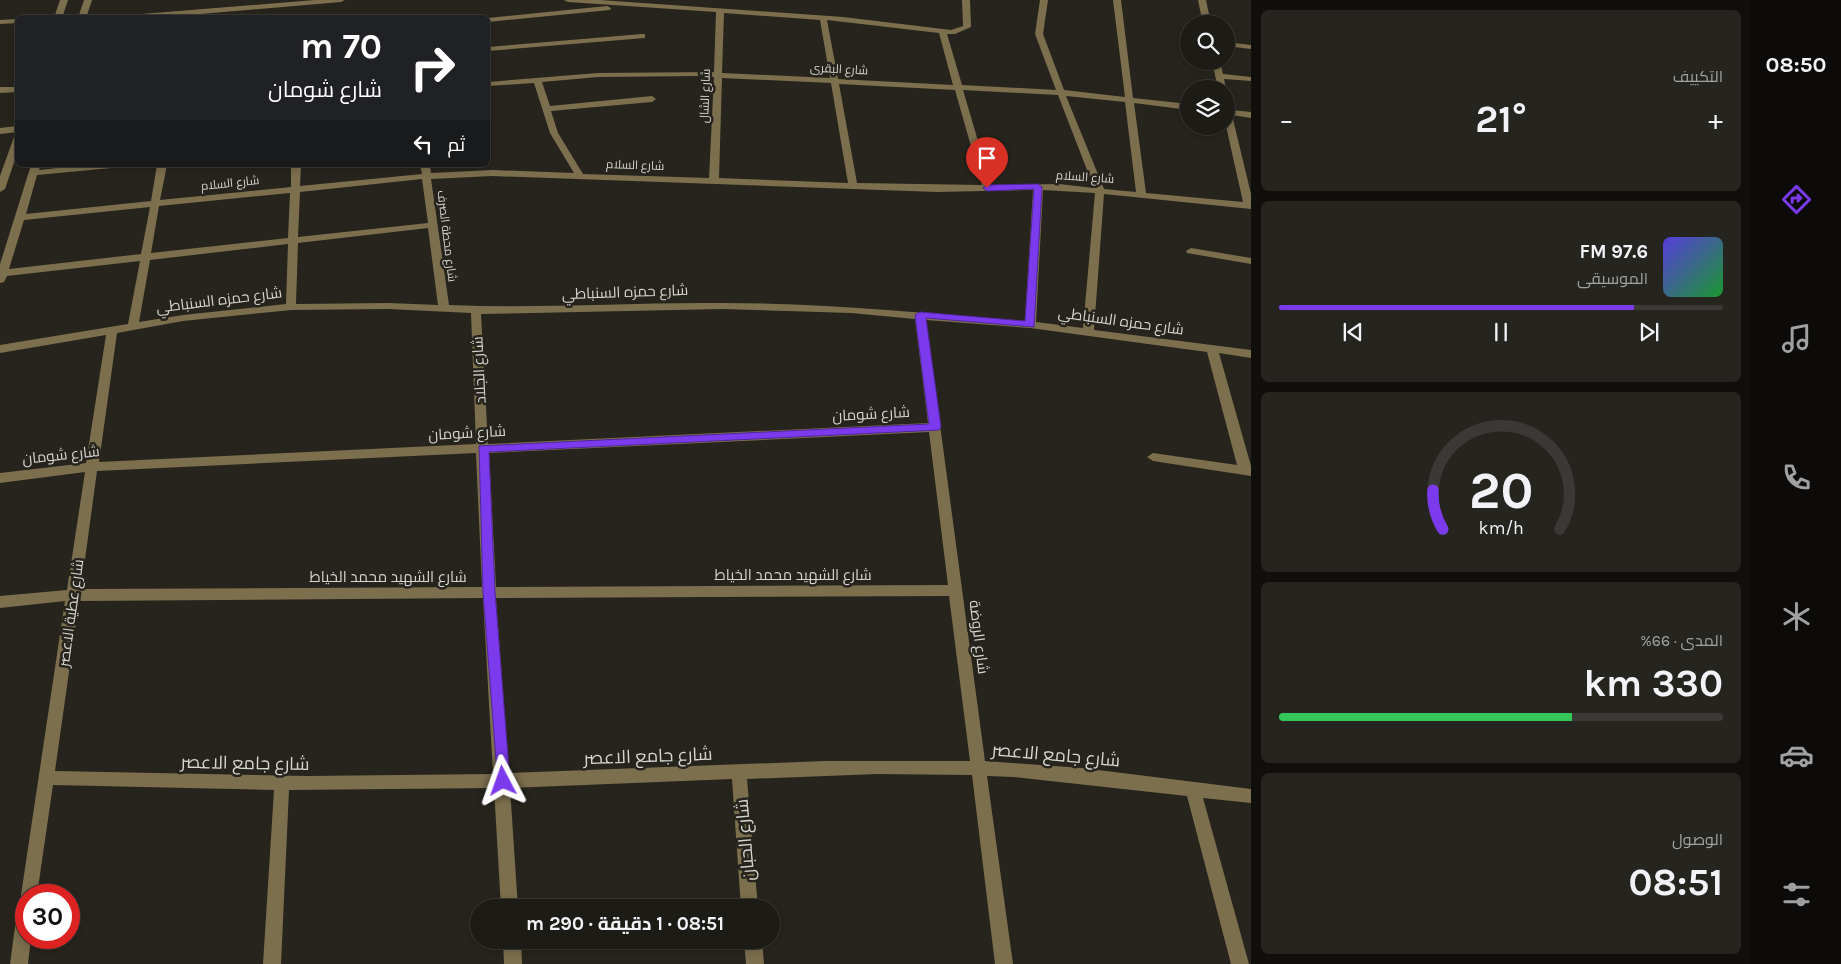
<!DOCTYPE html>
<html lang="ar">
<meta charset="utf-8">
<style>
body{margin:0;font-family:Karla,Cairo,sans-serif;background:#25241f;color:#f1f3f6;direction:rtl;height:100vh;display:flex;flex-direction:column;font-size:19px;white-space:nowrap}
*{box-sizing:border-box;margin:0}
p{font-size:16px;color:#a0a1a1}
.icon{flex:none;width:28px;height:28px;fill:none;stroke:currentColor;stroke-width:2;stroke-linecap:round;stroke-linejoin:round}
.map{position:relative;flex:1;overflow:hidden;direction:ltr}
.side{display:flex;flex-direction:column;gap:10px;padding:10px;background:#100f0c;width:500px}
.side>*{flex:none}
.banner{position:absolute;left:15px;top:15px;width:475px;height:152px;border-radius:8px;box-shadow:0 2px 8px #0003,0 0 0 1px #3b3935;direction:rtl;background:#202124;color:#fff;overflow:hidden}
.controls{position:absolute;left:1180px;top:15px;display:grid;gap:10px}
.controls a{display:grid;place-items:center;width:55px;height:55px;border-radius:50%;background:#1d1b16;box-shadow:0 2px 8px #0003,0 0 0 1px #3b3935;font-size:25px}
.speed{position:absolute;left:15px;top:884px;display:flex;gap:10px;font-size:25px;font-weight:700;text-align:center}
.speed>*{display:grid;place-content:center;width:65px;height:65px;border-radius:50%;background:#1d1b16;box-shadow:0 2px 8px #0003,0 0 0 1px #3b3935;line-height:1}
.speed .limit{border:8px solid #d22;background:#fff;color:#111}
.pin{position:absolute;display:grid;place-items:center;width:42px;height:42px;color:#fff;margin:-51px -21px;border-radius:50% 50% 50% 0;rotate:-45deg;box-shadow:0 0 5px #0007}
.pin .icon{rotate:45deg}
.me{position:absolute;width:55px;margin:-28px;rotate:356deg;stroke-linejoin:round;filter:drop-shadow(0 0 4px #0008)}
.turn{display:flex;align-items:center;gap:18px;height:105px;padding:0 25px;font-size:22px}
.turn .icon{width:65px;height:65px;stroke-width:2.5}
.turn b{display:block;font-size:35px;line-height:42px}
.then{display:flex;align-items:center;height:48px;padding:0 25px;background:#0003;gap:10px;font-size:19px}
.big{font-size:38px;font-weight:700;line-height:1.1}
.side .widget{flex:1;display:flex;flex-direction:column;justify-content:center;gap:8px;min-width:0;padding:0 18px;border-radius:8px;background:#25241f}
.side .dial{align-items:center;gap:0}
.dial svg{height:130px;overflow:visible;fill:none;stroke:#3b3935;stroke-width:7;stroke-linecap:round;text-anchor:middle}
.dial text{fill:#f1f3f6;stroke:none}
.song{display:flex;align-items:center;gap:15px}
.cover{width:60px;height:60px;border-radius:8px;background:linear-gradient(135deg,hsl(250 70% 55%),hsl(130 70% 35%))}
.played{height:5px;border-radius:2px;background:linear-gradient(90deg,#7c3aed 80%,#3b3935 80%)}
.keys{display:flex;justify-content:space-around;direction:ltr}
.heat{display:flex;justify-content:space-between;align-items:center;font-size:28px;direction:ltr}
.charge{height:8px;border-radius:4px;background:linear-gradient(90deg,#34c759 66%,#3b3935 0)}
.trip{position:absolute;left:470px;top:899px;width:310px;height:50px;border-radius:25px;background:#1d1b16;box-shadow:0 2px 8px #0003,0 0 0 1px #3b3935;font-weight:700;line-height:50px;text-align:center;direction:rtl}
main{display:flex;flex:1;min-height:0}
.tabs{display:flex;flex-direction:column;width:90px;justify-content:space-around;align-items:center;background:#0c0b09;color:#a0a1a1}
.tabs .icon{width:35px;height:35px}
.tabs .active{color:#7c3aed}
.tabs b{font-size:22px;color:#f1f3f6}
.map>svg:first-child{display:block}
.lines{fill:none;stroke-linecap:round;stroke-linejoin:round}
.minor{fill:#7c6f4e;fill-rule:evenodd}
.route{fill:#7c3aed;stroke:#51269a}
.labels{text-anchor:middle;stroke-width:5;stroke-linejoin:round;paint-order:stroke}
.far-street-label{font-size:12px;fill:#d6d5d0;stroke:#27241d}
.street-label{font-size:15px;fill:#d6d5d0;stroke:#27241d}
.near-street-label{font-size:18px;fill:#d6d5d0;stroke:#27241d}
</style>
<main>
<nav class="tabs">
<b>08:50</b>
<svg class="icon active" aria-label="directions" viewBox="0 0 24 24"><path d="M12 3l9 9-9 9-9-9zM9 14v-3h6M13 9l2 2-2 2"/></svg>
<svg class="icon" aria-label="music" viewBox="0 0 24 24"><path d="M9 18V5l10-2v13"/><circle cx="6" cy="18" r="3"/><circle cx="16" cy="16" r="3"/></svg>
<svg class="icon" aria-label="phone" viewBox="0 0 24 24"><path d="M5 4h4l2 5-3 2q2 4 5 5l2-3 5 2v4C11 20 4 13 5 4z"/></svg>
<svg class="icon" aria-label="climate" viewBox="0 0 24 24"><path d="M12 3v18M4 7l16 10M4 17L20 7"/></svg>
<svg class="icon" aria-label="car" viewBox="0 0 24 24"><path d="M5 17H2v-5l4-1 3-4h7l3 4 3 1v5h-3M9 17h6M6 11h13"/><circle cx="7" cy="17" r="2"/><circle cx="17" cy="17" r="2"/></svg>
<svg class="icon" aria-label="filters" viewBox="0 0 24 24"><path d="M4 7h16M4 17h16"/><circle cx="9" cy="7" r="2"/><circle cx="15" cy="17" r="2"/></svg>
</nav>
<section class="side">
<div class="widget"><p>التكييف</p>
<div class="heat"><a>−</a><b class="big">21°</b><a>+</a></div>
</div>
<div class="widget">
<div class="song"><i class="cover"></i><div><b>97.6 FM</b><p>الموسيقى</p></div></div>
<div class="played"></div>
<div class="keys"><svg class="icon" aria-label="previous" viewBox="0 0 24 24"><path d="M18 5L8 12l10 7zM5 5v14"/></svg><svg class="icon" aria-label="pause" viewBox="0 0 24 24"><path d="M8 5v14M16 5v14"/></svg><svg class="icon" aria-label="next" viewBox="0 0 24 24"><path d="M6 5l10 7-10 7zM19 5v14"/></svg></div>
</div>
<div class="widget dial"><svg viewBox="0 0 100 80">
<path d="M14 69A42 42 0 1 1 86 69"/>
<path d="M14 69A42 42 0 0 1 8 45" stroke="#7c3aed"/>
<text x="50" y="56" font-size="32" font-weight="700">20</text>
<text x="50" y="72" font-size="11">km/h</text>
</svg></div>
<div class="widget"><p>المدى · 66%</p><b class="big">330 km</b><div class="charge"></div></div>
<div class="widget"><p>الوصول</p><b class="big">08:51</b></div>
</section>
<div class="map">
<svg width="1251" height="964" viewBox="0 0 1251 964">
<rect width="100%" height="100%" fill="#27241d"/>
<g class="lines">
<g class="minor">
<path d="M60,0H68L62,18H54Z"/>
<path d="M84,0H92L86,18H78Z"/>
<path d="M315,0H345L341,2L189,15L186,14L132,18H92Z"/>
<path d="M564,0H600L843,17L951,30L963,26L962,0H970L971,27L955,34H947L962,85L1056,90L1035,34L1040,0H1048L1043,34L1064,90L1125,97L1113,0H1121L1133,98L1189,104V110L1134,103L1146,193L1243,202L1226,126V105H1229L1231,110L1251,112V118L1232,115L1251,194V209L1104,194L1094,330L1251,350V358L1219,353L1251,466V476L1153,461L1147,457L1153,453L1237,465L1207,352L1030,328L926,320L985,761L1082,768L1251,789V803L1203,798L1249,964H1231L1187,796L1014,777L987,776L1013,964H995L972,775L877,774L747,779L758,908H741L732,779L510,788L518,908H501L494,788L289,790L281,964H263L274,790L53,785L37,895H26V902L23,901L21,895L65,601L0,608V596L67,590L85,472L0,483V473L86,463L106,335L0,353V345L128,324L140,261L7,276L4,282L0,283V264L31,165H41L39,170L85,165H117L112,168L37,175L26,214L151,201L157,165H167L160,200L291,187V165H301L300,186L422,174L420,165H430L431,173L492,170L574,173L550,133L534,83L488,86V82L598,73L714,72L716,12L568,2ZM724,13L820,20L830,78L722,73ZM827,20L939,33L953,85L838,79ZM701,76L714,77L709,178L583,174L558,133L551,111L652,102L656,99L652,96L550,106L542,82L598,77ZM722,78L831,83L848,183L719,178ZM839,84L955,90L982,185L857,183ZM963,90L1058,95L1094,188L1059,184L991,185ZM1066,96L1125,102L1136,192L1104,189ZM492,176L937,192L1033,190L1025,321C924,313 823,303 722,303C631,302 540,309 449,305L431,179ZM422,179L428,223L298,237L300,192ZM1043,190L1095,193L1083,328L1036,322ZM290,193L288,238L151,253L159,206ZM150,207L141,254L9,269L24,220ZM428,228L438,305L388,303L296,304L298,243ZM288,244L286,304L183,315L139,322L150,260ZM388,309L471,313L476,444L99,462L117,333L183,321L291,310ZM722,309L851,313L915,319L928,423L488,444L481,314ZM929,432L948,585L496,587L489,453ZM476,453L482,587L81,589L97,471ZM949,596L970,761H825L509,773L496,598ZM483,598L493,774L307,776L55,771L79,601Z"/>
<path d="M1198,0H1206L1211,24H1203Z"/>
<path d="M607,6L611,8L610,10L488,22V18Z"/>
<path d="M18,19V23L0,24V20Z"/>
<path d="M642,34H645V38L488,51V47Z"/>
<path d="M1226,42L1251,45V49L1226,46Z"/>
<path d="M1212,61H1220L1223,74L1251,77V81L1224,79L1226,89H1218Z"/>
<path d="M0,87H18V92L0,93Z"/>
<path d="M18,126V132L0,134V128Z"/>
<path d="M18,134V151L5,189L0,192V176L14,137Z"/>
<path d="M1191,248L1251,258V264L1187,253L1186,251Z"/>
<path d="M26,903V938H31L28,964H10L17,912L20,906Z"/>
<path d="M503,940H521L522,964H504Z"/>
<path d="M744,940H762L764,964H746Z"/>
</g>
</g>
<path class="route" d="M1038,184L1042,187L1034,327L926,318L941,427L939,430L489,452L495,592L510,781L508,785L503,787L498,785L483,592L479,446L929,424L915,315L920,312L1025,321L1034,189L987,191L983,188L987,185Z"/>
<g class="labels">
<g class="far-street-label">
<text transform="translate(839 69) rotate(3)" y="4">شارع البقرى</text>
<text transform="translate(705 96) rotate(-88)" y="4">شارع الشال</text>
<text transform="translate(635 165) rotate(2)" y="4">شارع السلام</text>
<text transform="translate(1085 177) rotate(4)" y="4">شارع السلام</text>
<text transform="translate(230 183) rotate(-6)" y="4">شارع السلام</text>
<text transform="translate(447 236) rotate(83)" y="4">شارع محطة الصرف</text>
</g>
<g class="street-label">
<text transform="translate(625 292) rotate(-2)" y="5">شارع حمزه السنباطي</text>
<text transform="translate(219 300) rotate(-7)" y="5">شارع حمزه السنباطي</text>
<text transform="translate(1121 321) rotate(8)" y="5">شارع حمزه السنباطي</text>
<text transform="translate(479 370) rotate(-93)" y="5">شارع الجلاد</text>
<text transform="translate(871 414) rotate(-3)" y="5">شارع شومان</text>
<text transform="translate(467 433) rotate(-3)" y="5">شارع شومان</text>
<text transform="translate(61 455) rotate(-6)" y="5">شارع شومان</text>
<text x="793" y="580">شارع الشهيد محمد الخياط</text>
<text x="388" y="582">شارع الشهيد محمد الخياط</text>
<text transform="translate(71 613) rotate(-82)" y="5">شارع عطية الاعصر</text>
<text transform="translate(979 637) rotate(83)" y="5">شارع الروضة</text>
</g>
<g class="near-street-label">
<text transform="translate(1056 755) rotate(5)" y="6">شارع جامع الاعصر</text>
<text transform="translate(648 756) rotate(-2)" y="6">شارع جامع الاعصر</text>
<text transform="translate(245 763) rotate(1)" y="6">شارع جامع الاعصر</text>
<text transform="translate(745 840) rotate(-95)" y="6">شارع الحبان</text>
</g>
</g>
</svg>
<div class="controls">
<a><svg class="icon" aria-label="search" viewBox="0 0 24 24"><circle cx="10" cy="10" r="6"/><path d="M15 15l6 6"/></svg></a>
<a><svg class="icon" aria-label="layers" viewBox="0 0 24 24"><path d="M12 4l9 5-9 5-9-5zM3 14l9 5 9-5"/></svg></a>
</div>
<div class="speed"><div class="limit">30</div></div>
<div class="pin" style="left:987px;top:188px;background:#d93025"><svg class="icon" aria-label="arrive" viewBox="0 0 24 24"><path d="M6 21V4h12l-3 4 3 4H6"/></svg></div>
<svg class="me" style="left:503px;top:781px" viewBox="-20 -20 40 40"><path d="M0-17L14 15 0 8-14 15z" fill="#7c3aed" stroke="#fff" stroke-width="4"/></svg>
<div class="trip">08:51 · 1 دقيقة · 290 m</div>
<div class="banner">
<div class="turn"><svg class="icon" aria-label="right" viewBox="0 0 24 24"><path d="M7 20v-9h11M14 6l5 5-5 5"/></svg><div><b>70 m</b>شارع شومان</div></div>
<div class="then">ثم<svg class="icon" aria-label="left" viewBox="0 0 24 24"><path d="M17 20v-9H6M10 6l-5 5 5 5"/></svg></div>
</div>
</div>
</main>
